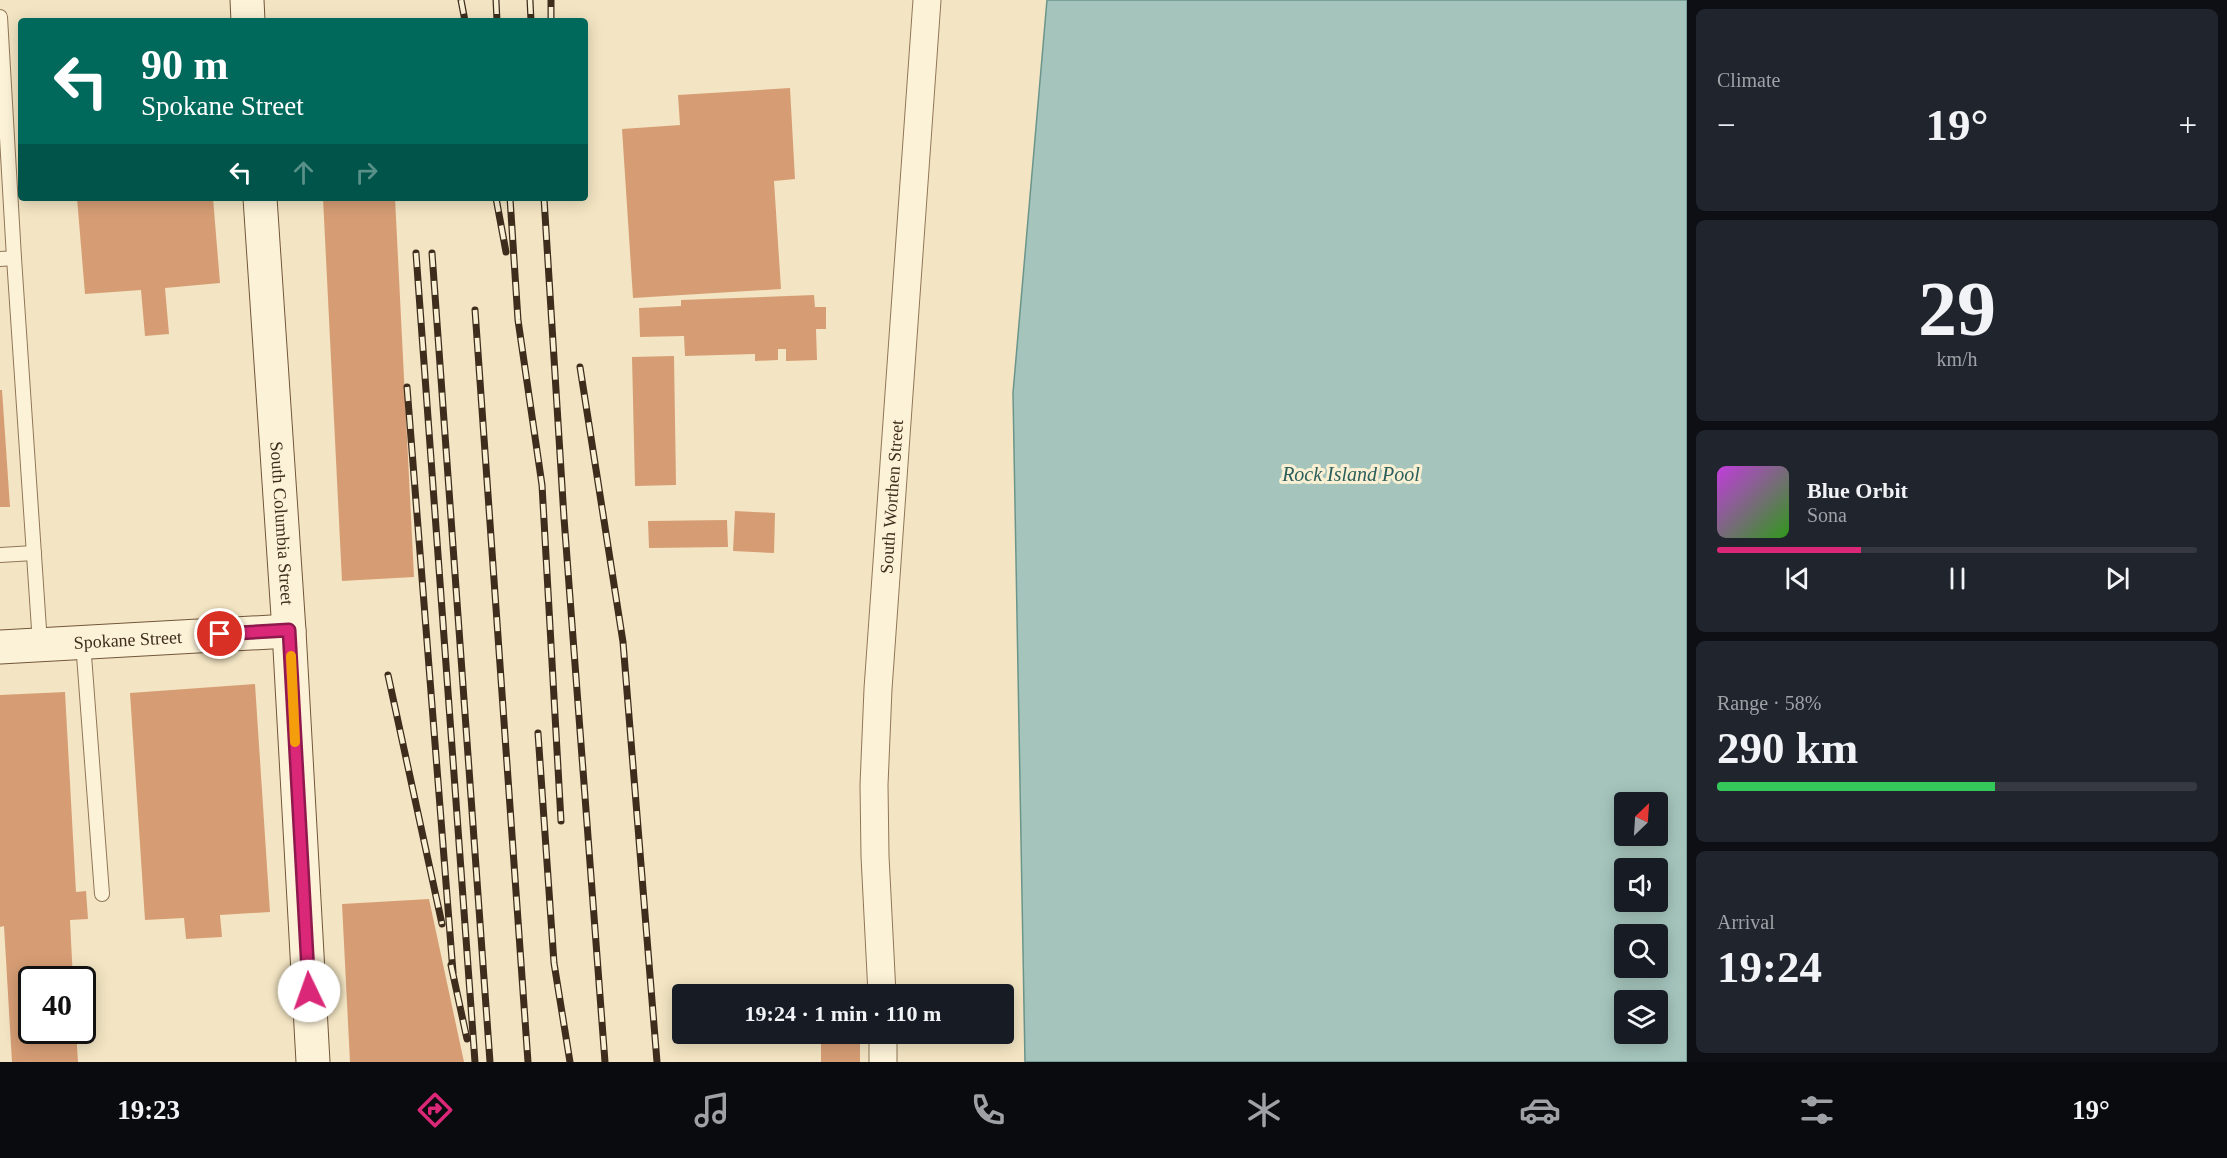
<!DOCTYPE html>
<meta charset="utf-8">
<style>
body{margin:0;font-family:"Times New Roman",serif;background:#20242c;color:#f1f3f6;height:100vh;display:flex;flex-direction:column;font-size:22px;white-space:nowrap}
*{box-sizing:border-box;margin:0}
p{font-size:20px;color:#9ea1a6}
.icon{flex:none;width:33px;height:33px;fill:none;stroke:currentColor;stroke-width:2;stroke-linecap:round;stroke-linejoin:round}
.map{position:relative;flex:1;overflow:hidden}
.side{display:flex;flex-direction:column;gap:9px;padding:9px;background:#0d0f14;width:540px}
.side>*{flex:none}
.banner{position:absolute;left:18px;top:18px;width:570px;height:183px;border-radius:6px;box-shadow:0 3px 15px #0003;background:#00695c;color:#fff;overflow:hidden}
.needle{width:39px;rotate:25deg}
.buttons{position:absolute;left:1614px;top:792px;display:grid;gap:12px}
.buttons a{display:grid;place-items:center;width:54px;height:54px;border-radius:6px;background:#171b24;box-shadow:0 3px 15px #0003;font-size:30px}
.speed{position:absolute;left:18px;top:966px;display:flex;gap:12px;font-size:30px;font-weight:700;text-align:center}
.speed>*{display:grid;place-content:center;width:78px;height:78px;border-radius:50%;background:#171b24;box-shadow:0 3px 15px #0003;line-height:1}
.speed .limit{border:3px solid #111;border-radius:9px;background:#fff;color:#111}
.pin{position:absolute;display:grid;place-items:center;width:51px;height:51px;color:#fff;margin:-26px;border:3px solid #fff;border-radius:50%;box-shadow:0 2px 6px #0007}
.me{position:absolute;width:66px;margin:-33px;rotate:357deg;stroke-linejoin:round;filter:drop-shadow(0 0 4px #0008)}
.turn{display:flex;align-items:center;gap:21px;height:126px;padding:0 24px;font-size:27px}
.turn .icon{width:78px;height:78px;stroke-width:2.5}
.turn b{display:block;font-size:42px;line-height:51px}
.lanes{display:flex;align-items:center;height:57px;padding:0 24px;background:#0003;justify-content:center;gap:30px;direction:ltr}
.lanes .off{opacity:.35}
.big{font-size:45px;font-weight:700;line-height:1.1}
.side .widget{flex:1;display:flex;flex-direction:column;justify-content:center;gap:9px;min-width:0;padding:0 21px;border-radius:9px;background:#20242c}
.side .dial{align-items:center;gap:0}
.dial b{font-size:78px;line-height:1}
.song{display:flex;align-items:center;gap:18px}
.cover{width:72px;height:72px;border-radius:9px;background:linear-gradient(135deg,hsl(290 70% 55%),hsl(110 70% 35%))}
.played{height:6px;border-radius:3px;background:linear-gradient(90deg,#db2777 30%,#363941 30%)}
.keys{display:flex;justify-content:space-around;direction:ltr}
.heat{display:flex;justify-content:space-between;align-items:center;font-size:33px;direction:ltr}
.charge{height:9px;border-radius:4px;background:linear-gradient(90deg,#34c759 58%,#363941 0)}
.trip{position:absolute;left:672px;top:984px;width:342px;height:60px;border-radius:6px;background:#171b24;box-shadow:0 3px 15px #0003;font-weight:700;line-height:60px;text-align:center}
.tab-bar{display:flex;height:96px;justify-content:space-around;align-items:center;background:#090b0e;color:#9ea1a6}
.tab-bar .icon{width:42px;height:42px}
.tab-bar .on{color:#db2777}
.tab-bar b{font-size:27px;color:#f1f3f6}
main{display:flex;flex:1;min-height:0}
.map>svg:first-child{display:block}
.water{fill:#a5c5bc;stroke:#6b958b;stroke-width:1.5;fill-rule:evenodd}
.building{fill:#d69d74}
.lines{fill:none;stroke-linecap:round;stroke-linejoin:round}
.lane-casing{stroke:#907657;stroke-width:16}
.street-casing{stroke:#907657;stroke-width:29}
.secondary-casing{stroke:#72563a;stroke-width:35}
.lane{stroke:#fcf2d7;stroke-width:14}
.street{stroke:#fcf2d7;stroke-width:27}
.secondary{stroke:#fcf2d7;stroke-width:33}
.rail-casing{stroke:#3e2d1d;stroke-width:7}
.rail{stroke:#f9efd3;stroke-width:4.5;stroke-dasharray:14;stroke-linecap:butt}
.route-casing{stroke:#8e194d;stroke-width:15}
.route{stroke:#db2777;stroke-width:10}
.slow{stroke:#f59e0b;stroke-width:10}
.labels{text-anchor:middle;stroke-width:6;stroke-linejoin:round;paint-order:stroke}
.street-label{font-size:18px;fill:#3e2d1d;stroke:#f9efd3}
.water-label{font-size:20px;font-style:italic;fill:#2a5f5c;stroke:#f9efd3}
</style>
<main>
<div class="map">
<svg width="1687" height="1062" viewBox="0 0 1687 1062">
<rect width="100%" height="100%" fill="#f3e5c3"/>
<path class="water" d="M1047,0H1687V1062H1025L1013,393ZM1624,802H1658V836H1624ZM1624,868H1658V902H1624ZM1624,934H1658V968H1624ZM1624,1000H1658V1034H1624Z"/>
<g class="building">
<path d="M790,88L795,179L774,181L781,289L633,298L622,129L680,125L678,95Z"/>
<path d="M77,198H213L220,283L165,288L169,334L145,336L141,290L85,294Z"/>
<path d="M323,198H395L414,577L342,581Z"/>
<path d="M814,295L815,307H826V329H816L817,360L786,361V349H778V360L755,361V354L685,356L684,336L640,337L639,308L681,306V300Z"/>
<path d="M674,356L676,485L635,486L632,357Z"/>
<path d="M0,390H2L10,507H0Z"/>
<path d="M735,511L775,513L774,553L733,551Z"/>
<path d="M727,520L728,547L649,548L648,521Z"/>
<path d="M255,684L270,912L220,915L222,937L186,939L184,918L145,920L130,693Z"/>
<path d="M65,692L76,892L86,891L88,919L70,920L73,980H32V1030H76L78,1062H12L4,926L0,927V695Z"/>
<path d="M429,899L464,1062H350L342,904Z"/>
<rect x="821" y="1034" width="39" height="28"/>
</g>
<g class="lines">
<defs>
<g id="lane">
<path d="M0,17L14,258L0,259"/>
<path d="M14,258L40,644"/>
<path d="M0,555L34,553"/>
<path d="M83,642L102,894"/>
</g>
<g id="street">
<path id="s1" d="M882,994L875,856L874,785L878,689L927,0"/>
<path d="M883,1034V1062"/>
</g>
<g id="secondary">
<path d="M247,0L248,21"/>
<path id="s2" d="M260,198L289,631L313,1062"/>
<path id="s3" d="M0,647L289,631"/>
</g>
</defs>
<use href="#lane" class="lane-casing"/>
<use href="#street" class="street-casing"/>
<use href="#secondary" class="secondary-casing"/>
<use href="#lane" class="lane"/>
<use href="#street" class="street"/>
<use href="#secondary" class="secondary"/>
<defs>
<g id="rail">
<path d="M461,0L465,21"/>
<path d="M496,0L497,21"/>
<path d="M530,0L531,21"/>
<path d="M551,21V0"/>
<path d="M496,198L506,252"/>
<path d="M510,198L518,320L542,485L561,821"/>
<path d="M544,198L564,518L605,1062"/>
<path d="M416,253L475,1062"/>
<path d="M432,253L490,1062"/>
<path d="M475,310L528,1062"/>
<path d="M580,367L623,642L657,1062"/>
<path d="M407,387L453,972"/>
<path d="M388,675L442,924"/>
<path d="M538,733L554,963L570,1062"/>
<path d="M451,965L467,1039"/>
</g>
</defs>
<use href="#rail" class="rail-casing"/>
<use href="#rail" class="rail"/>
</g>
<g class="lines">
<defs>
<path id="route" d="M220,634L289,630L309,991"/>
</defs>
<use href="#route" class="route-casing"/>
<use href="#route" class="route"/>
<path class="slow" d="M291,656L295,742"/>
</g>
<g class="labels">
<g class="street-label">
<text dy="6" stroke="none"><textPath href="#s1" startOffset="498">South Worthen Street</textPath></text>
<text dy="6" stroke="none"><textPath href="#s2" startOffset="326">South Columbia Street</textPath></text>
<text dy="6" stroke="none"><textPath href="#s3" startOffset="128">Spokane Street</textPath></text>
</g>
<g class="water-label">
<text x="1351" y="481">Rock Island Pool</text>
</g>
</g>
</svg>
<div class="buttons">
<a><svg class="needle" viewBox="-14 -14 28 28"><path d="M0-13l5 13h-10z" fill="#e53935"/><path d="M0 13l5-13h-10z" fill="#9ea1a6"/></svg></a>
<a><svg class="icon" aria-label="sound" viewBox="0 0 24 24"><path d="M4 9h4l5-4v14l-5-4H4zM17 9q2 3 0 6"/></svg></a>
<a><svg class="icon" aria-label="search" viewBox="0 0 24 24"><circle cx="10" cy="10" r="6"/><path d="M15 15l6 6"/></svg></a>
<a><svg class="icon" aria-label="layers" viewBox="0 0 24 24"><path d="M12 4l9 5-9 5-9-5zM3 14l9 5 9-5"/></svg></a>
</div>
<div class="speed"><div class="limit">40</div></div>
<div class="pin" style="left:220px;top:634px;background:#d93025"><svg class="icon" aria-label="arrive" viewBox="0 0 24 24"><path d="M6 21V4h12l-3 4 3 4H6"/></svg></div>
<svg class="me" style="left:309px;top:991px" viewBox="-20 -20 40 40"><circle r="19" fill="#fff"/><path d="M0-13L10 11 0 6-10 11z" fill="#db2777"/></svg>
<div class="trip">19:24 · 1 min · 110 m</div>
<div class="banner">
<div class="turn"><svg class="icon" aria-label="left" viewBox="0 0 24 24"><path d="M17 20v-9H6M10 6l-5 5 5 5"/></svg><div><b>90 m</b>Spokane Street</div></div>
<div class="lanes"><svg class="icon" aria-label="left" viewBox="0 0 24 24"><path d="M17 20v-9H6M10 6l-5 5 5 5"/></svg><svg class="icon off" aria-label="ahead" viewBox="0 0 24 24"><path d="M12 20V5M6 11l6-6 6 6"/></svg><svg class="icon off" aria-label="right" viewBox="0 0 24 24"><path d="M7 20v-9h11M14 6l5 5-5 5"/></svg></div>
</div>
</div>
<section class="side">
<div class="widget"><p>Climate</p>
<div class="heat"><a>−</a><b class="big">19°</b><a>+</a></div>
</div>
<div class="widget dial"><b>29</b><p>km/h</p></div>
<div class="widget">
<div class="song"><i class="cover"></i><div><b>Blue Orbit</b><p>Sona</p></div></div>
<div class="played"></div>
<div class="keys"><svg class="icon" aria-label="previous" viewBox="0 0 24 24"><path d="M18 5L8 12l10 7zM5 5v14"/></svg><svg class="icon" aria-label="pause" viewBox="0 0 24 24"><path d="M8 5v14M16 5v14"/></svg><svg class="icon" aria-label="next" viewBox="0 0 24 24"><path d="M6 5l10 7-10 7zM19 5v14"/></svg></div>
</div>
<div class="widget"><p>Range · 58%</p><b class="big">290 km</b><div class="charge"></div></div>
<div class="widget"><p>Arrival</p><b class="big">19:24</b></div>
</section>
</main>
<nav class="tab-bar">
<b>19:23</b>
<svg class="icon on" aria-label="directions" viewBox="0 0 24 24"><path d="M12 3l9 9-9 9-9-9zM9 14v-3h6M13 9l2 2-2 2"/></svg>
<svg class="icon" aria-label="music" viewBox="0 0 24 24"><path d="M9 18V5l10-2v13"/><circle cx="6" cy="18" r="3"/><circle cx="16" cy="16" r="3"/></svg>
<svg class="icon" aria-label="phone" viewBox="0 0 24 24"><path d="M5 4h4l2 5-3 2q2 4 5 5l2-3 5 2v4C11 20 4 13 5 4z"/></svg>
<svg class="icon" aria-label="climate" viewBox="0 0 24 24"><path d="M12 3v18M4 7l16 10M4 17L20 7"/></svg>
<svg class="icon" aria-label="car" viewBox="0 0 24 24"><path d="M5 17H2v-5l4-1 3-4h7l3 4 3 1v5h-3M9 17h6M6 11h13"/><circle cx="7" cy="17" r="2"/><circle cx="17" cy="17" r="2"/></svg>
<svg class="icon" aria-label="filters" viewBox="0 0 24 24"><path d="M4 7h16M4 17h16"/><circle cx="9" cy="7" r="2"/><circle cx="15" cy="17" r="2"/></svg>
<b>19°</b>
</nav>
